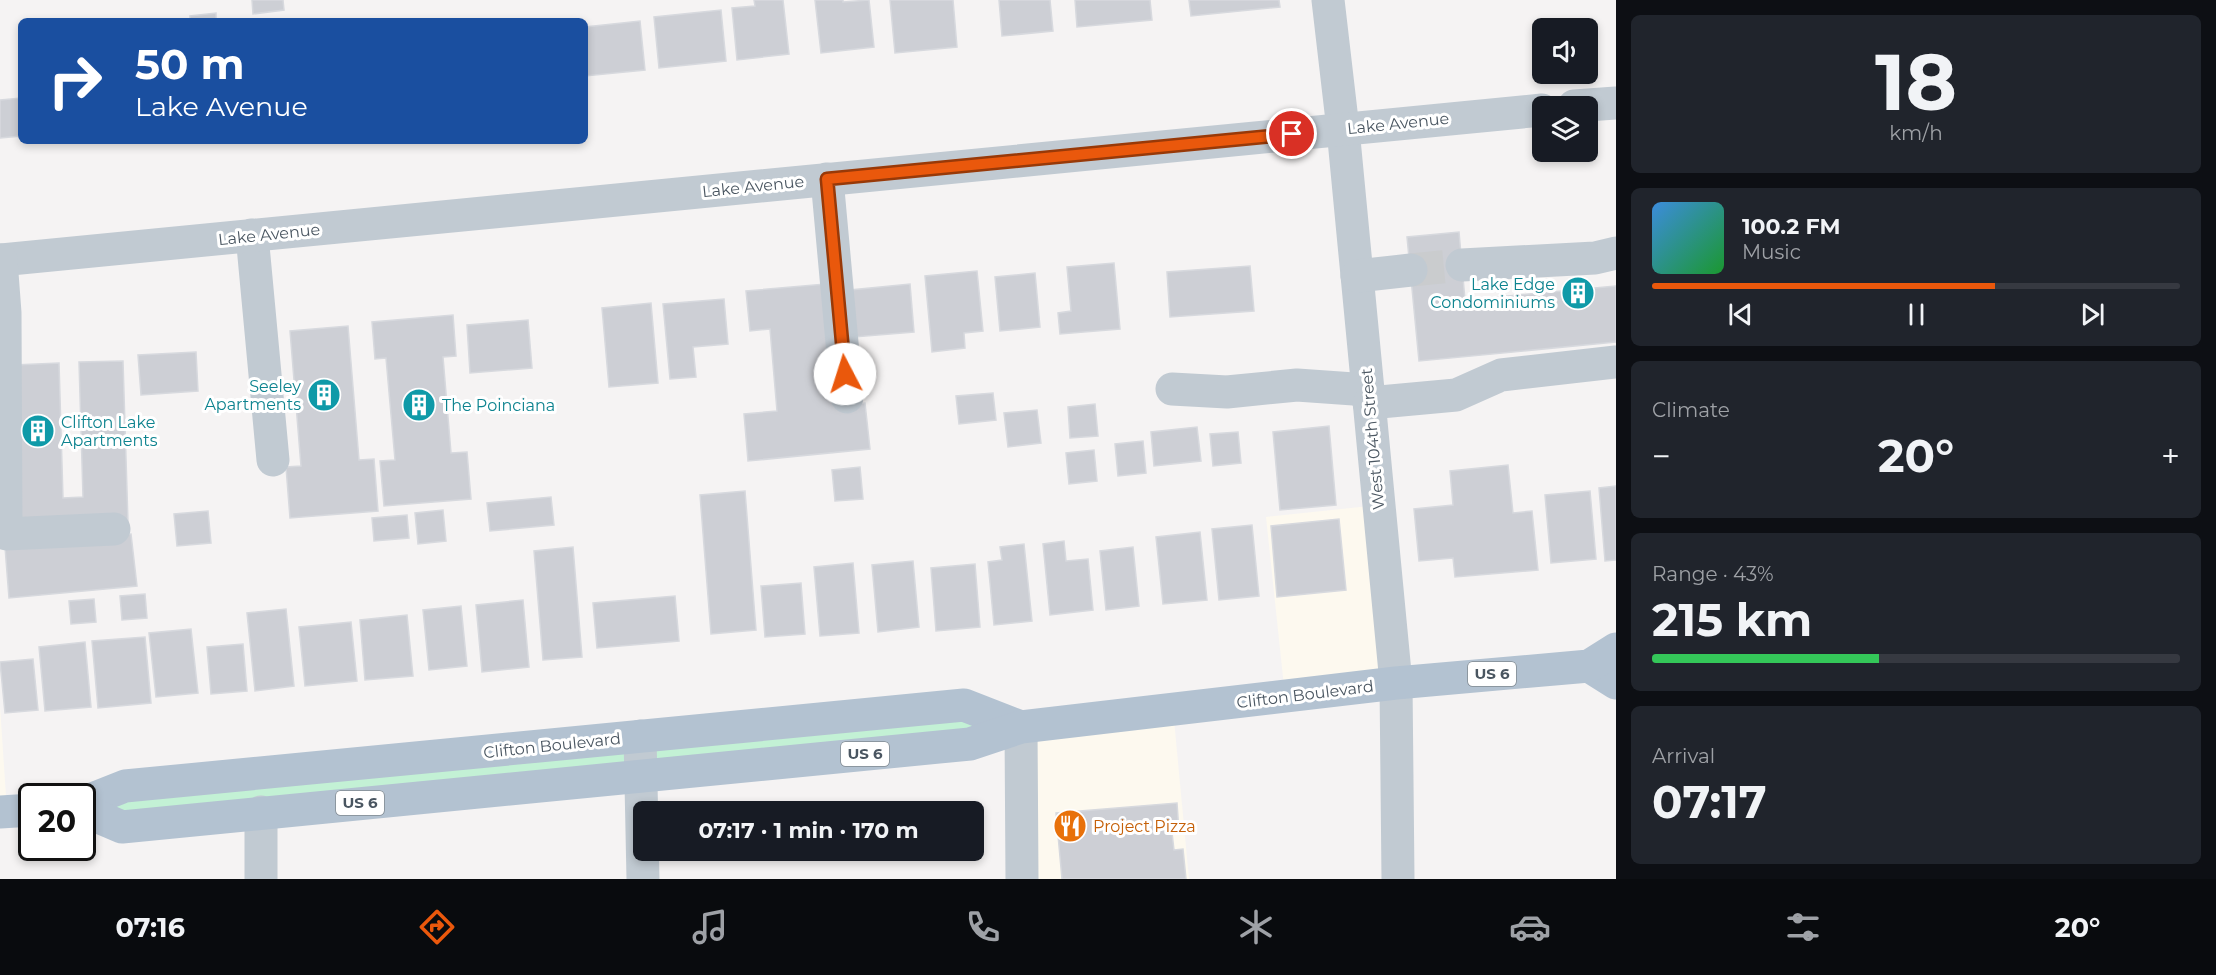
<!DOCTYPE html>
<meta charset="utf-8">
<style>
body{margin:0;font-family:Montserrat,sans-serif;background:#20242c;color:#f1f3f6;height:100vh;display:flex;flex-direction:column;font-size:22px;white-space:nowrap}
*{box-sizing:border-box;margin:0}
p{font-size:20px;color:#9ea1a6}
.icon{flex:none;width:33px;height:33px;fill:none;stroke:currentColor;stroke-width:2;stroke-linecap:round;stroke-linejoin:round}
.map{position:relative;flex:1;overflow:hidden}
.drawer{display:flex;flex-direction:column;gap:15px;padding:15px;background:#0d0f14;width:600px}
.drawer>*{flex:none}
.banner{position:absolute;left:18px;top:18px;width:570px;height:126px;border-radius:9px;box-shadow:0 3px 9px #0003;background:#1a4fa0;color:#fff;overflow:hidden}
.controls{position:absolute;left:1532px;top:18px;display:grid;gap:12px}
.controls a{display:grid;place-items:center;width:66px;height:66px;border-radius:9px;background:#171b24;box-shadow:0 3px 9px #0003;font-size:30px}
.speed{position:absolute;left:18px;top:783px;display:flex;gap:12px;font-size:30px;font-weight:700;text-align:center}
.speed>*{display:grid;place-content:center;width:78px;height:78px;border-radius:50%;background:#171b24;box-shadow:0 3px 9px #0003;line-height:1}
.speed .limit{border:3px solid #111;border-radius:9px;background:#fff;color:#111}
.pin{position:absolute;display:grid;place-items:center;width:51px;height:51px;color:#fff;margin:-26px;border:3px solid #fff;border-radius:50%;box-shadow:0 2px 6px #0007}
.me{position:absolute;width:66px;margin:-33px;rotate:355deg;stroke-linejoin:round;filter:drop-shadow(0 0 4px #0008)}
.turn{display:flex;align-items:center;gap:21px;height:126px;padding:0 18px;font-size:27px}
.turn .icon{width:78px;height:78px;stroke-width:2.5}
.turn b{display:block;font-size:42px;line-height:51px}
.big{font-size:45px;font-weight:700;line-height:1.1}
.drawer .tile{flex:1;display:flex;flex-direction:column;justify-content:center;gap:9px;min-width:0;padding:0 21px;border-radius:9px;background:#20242c}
.drawer .dial{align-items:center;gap:0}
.dial b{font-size:78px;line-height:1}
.song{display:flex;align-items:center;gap:18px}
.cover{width:72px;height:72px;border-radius:9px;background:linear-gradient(135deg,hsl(210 70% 55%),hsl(130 70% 35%))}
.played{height:6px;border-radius:3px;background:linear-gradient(90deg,#ea580c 65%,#363941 65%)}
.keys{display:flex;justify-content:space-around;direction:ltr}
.heat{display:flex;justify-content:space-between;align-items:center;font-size:33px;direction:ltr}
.charge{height:9px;border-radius:4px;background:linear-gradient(90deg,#34c759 43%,#363941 0)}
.trip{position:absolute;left:633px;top:801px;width:351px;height:60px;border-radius:9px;background:#171b24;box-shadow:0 3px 9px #0003;font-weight:700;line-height:60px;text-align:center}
.tab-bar{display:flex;height:96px;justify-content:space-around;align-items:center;background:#090b0e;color:#9ea1a6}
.tab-bar .icon{width:42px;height:42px}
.tab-bar .selected{color:#ea580c}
.tab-bar b{font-size:27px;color:#f1f3f6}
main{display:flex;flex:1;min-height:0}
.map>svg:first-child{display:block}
.commercial{fill:#fdf9ef}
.green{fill:#c3f1d5}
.building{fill:#cdcfd5;stroke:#d7d9de;stroke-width:1.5}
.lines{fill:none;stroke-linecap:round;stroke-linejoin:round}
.minor-tunnel{stroke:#caccce;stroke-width:33;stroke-dasharray:33 16;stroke-linecap:butt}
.minor{stroke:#c1cad2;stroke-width:33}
.major{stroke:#b3c2d1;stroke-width:33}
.route-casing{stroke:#983908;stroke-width:15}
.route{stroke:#ea580c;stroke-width:10}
.labels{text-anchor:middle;stroke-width:6;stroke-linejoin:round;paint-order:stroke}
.shield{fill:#fff;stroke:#808990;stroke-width:1.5}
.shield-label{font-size:15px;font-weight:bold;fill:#4a5661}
.street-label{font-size:16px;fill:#4a5661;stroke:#fff}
.culture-label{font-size:16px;fill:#0d838f;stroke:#fff;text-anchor:end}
.food-label{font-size:16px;fill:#c56008;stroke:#fff;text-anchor:start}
</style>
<main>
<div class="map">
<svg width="1616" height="879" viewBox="0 0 1616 879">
<rect width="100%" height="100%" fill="#f5f3f3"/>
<g class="commercial">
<path d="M1379,505L1396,683L1285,696L1266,517Z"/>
<path d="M0,706L7,811L0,812Z"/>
<path d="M1173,709L1189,879H1022L1021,727Z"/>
</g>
<path class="green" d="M964,705L1021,727L122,827L83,803Z"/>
<g class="building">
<path d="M252,0H283L284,10L253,14Z"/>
<path d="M754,0H783L789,54L737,60L732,8L755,6Z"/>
<path d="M815,0H843V2L869,0L874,47L821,53Z"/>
<path d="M890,0H953L957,47L895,53Z"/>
<path d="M999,0H1050L1053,31L1002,36Z"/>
<path d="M1075,0H1150L1152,20L1077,27Z"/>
<path d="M1189,0H1279L1280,7L1191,16Z"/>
<path d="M721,10L726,61L659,68L654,17Z"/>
<path d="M216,13V21H190V16Z"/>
<path d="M640,21L645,70L585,76V27Z"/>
<path d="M21,98V136L0,138V100Z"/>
<path d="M1459,232L1465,300L1616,286V342L1419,361L1407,237Z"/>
<path d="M1114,263L1120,329L1060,334L1058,313L1071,311L1067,267Z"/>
<path d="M1250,266L1254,311L1170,317L1167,272Z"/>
<path d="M977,271L983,331L964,333L965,348L932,352L925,276Z"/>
<path d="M1035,273L1040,327L1000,331L995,277Z"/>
<path d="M837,283L848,405L865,403L870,449L748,461L744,414L777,411L770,329L750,331L746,291Z"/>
<path d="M910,284L914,332L854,337L850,290Z"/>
<path d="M724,299L728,344L693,347L696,377L670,379L663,304Z"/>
<path d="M651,303L658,383L609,387L602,308Z"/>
<path d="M453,315L456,356L443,357L451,453L467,452L471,499L384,506L380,461L395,460L386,358L375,359L372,322Z"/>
<path d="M528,320L532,368L470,373L467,325Z"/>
<path d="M348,326L359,460L374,459L378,511L290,518L286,467L301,466L290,331Z"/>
<path d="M196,352L198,391L141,395L138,355Z"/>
<path d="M123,361L128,523L18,526L14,365L59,363L63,498L83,497L79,362Z"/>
<path d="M993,393L996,420L959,424L956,396Z"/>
<path d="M1095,404L1098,436L1070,438L1068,407Z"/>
<path d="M1037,410L1041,443L1008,447L1004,413Z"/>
<path d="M1329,426L1336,505L1280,510L1273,432Z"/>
<path d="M1197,427L1201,461L1154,466L1151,432Z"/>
<path d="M1238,432L1241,463L1213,466L1210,434Z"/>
<path d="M1143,441L1146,473L1118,476L1115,444Z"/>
<path d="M1094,450L1097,481L1069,484L1066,453Z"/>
<path d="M1508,465L1513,513L1532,511L1538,570L1455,577L1453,558L1419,561L1414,509L1453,505L1450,471Z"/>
<path d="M860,467L863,499L835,501L832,470Z"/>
<path d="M1616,486V560L1605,561L1599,488Z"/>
<path d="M745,491L756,630L711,634L700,495Z"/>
<path d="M1590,491L1596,559L1551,563L1545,495Z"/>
<path d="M551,497L554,525L490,531L487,503Z"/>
<path d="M443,510L446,541L418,544L415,513Z"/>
<path d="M208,511L211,543L177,546L174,514Z"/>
<path d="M407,515L409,538L374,541L372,518Z"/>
<path d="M1339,519L1346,590L1277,597L1271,526Z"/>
<path d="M1252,525L1259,596L1219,600L1212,529Z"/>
<path d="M1200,532L1207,600L1163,604L1156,537Z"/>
<path d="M131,534L137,586L9,598L5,547Z"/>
<path d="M1064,541L1066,561L1088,559L1093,610L1050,615L1043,544Z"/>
<path d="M1024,544L1032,621L994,625L988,562L1002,560L1000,547Z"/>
<path d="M573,547L582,657L543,660L534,551Z"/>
<path d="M1133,547L1139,606L1106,610L1100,551Z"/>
<path d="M913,561L919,627L878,632L872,565Z"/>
<path d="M853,563L859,633L820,636L814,567Z"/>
<path d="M975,564L980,627L936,631L931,568Z"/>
<path d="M801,583L805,634L765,637L761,586Z"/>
<path d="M145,594L147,618L122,620L120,596Z"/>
<path d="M675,596L679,641L597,648L593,603Z"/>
<path d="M94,599L96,622L71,624L69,601Z"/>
<path d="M523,600L529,667L482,672L476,605Z"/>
<path d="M461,606L467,666L429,670L423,610Z"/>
<path d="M286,609L294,686L255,691L247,613Z"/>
<path d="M407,615L413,676L365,680L360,620Z"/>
<path d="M351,622L357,681L305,686L299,627Z"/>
<path d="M191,629L198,693L156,697L149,633Z"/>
<path d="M145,637L151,703L98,708L92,641Z"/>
<path d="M85,642L91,707L45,711L39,647Z"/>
<path d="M243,644L247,691L211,694L207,647Z"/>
<path d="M33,659L38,710L5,713L0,662Z"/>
<path d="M1177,803L1179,832L1172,833L1174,850L1183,849L1186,879H1062L1056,813Z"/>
</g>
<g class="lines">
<path class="minor-tunnel" d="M1411,270L1462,265"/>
<g class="minor">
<path d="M1328,0L1343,129L1396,683L1398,879"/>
<path d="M1574,106L1616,103"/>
<path d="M827,179L847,397"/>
<path d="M252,235L273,460"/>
<path d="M0,260L1542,110"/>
<path d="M1,260L5,313L6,534L114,529"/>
<path d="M1462,265L1595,258L1616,253"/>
<path d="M1357,276L1411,270"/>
<path d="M1172,389L1227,392L1297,385L1368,390"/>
<path d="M1369,403L1456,395L1501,375L1616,362"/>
<path d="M1021,727L1022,879"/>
<path d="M640,736L643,879"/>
<path d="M261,812V879"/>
</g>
<g class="major">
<path d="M1589,666L1616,683"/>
<path d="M82,803L125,786L964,705L1021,727"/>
<path d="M82,810L122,827L970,744L1021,727L1396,683L1589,666L1616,649"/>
<path d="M0,812L32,810"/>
</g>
</g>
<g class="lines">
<defs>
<path id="route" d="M845,374L827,179L1292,134"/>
</defs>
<use href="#route" class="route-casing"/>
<use href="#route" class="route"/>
</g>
<defs>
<symbol id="building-disc" viewBox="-11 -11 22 22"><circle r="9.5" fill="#0f9aa8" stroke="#fff"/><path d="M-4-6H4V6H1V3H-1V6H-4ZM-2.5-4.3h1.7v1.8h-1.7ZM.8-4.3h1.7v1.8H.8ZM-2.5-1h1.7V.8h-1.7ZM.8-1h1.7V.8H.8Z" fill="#fff"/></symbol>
<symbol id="restaurant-disc" viewBox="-11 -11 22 22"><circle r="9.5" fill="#e8710a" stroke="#fff"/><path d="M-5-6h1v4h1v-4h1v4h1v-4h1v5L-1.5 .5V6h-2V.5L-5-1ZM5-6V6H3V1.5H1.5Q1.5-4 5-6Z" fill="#fff"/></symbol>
</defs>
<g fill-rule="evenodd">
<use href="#building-disc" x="1559" y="274" width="38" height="38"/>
<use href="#building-disc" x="305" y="376" width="38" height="38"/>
<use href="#building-disc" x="400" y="386" width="38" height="38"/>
<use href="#building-disc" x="19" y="412" width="38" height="38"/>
<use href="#restaurant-disc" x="1051" y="807" width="38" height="38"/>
</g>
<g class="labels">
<g class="shield">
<rect x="1468" y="662" width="48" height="24" rx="4.5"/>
<rect x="841" y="742" width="48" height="24" rx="4.5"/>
<rect x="336" y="791" width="48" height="24" rx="4.5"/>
</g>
<g class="shield-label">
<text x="1492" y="679">US 6</text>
<text x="865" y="759">US 6</text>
<text x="360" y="808">US 6</text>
</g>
<g class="street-label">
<text transform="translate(1398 123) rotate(-6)" y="6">Lake Avenue</text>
<text transform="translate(753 186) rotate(-6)" y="6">Lake Avenue</text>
<text transform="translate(269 234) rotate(-6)" y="6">Lake Avenue</text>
<text transform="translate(1372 439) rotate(-95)" y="6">West 104th Street</text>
<text transform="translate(1305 694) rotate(-7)" y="6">Clifton Boulevard</text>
<text transform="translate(552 745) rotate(-6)" y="6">Clifton Boulevard</text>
</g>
<g class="culture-label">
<text x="1555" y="290">Lake Edge<tspan x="1555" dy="18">Condominiums</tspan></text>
<text x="301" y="392">Seeley<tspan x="301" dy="18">Apartments</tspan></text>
<text x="442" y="411" text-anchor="start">The Poinciana</text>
<text x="61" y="428" text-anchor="start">Clifton Lake<tspan x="61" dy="18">Apartments</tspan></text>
</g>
<g class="food-label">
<text x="1093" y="832">Project Pizza</text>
</g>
</g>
</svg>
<div class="controls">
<a><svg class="icon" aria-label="sound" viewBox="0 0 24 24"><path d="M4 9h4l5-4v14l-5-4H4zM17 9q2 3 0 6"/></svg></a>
<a><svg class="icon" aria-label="layers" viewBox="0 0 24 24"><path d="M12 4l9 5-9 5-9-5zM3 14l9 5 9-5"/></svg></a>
</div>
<div class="speed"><div class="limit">20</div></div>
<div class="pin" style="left:1292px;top:134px;background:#d93025"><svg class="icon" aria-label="arrive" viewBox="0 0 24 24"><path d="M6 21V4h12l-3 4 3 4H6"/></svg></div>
<svg class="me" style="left:845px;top:374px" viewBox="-20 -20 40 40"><circle r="19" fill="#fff"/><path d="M0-13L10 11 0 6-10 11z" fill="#ea580c"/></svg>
<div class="trip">07:17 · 1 min · 170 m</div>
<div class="banner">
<div class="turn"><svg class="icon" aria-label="right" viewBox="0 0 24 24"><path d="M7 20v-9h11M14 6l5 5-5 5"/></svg><div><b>50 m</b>Lake Avenue</div></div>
</div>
</div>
<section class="drawer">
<div class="tile dial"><b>18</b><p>km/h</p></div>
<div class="tile">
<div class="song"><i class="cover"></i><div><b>100.2 FM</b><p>Music</p></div></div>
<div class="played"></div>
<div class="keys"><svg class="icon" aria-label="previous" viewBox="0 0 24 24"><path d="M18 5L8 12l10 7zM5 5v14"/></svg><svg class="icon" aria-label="pause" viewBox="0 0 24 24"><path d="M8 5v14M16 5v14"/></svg><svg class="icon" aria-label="next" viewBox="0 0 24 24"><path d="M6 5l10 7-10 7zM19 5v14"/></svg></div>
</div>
<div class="tile"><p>Climate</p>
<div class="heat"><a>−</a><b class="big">20°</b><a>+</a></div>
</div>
<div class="tile"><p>Range · 43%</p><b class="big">215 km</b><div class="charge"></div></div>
<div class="tile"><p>Arrival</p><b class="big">07:17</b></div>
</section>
</main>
<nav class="tab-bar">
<b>07:16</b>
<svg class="icon selected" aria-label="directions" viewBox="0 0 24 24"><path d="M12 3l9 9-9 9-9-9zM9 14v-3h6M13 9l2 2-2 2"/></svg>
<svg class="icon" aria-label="music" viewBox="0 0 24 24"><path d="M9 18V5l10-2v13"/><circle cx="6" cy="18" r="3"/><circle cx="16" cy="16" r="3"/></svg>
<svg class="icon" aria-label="phone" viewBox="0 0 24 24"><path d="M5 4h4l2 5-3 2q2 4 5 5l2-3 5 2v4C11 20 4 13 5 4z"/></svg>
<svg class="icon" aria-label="climate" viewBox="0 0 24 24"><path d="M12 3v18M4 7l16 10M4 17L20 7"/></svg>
<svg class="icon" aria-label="car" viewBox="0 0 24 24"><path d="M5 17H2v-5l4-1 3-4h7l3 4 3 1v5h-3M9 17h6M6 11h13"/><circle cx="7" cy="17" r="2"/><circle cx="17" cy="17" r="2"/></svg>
<svg class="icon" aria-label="filters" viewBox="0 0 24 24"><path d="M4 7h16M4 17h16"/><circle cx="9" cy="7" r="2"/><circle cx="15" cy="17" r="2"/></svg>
<b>20°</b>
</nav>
